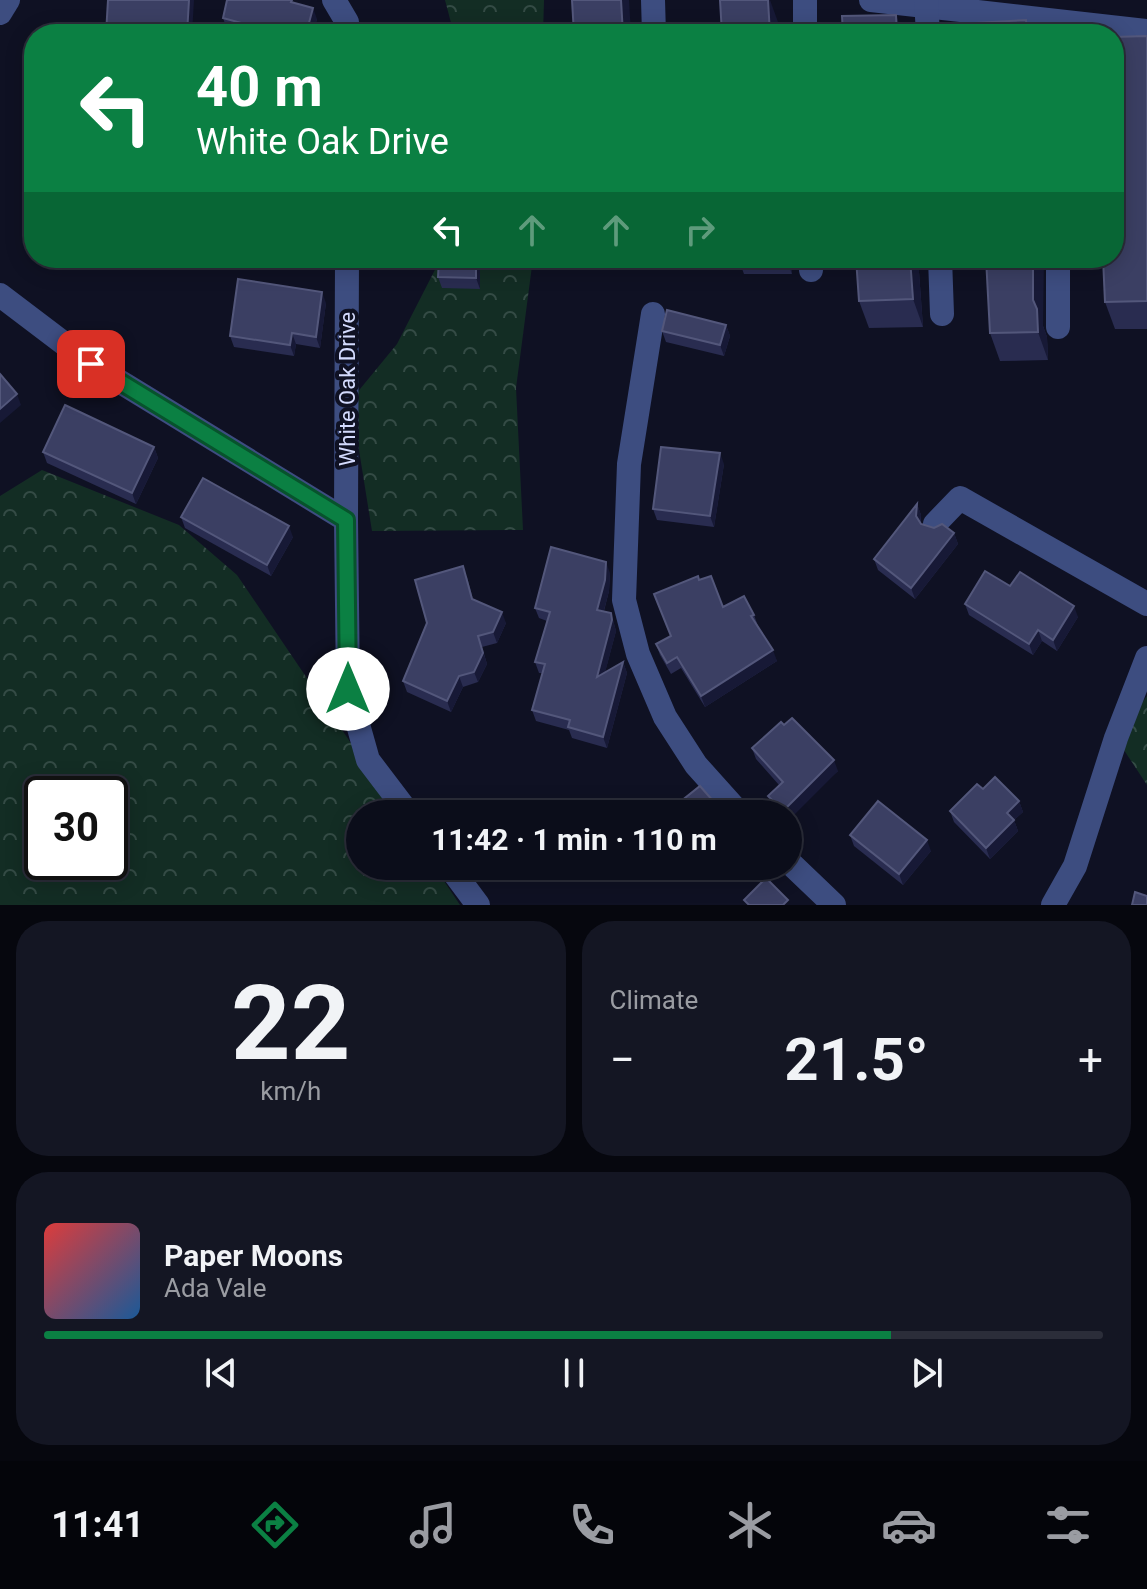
<!DOCTYPE html>
<meta charset="utf-8">
<style>
body{margin:0;font-family:Roboto,sans-serif;background:#141623;color:#f1f3f6;height:100vh;display:flex;flex-direction:column;font-size:30px;white-space:nowrap}
*{box-sizing:border-box;margin:0}
p{font-size:26px;color:#9a9ca2}
.icon{flex:none;width:44px;height:44px;fill:none;stroke:currentColor;stroke-width:2;stroke-linecap:round;stroke-linejoin:round}
.map{position:relative;height:905px;overflow:hidden}
.panel{display:flex;flex-direction:column;gap:16px;padding:16px;background:#06070e;flex:1}
.panel>*{flex:none}
.top-card{position:absolute;left:24px;top:24px;width:1100px;height:244px;border-radius:32px;box-shadow:0 4px 20px #0003,0 0 0 2px #2b2d39;background:#0b8043;color:#fff;overflow:hidden}
.speed{position:absolute;left:24px;top:776px;display:flex;gap:16px;font-size:40px;font-weight:700;text-align:center}
.speed>*{display:grid;place-content:center;width:104px;height:104px;border-radius:50%;background:#0b0d1a;box-shadow:0 4px 20px #0003,0 0 0 2px #2b2d39;line-height:1}
.speed .limit{border:4px solid #111;border-radius:12px;background:#fff;color:#111}
.pin{position:absolute;display:grid;place-items:center;width:68px;height:68px;color:#fff;margin:-34px;border-radius:16px;box-shadow:0 4px 12px #0006}
.me{position:absolute;width:88px;margin:-44px;rotate:0deg;stroke-linejoin:round;filter:drop-shadow(0 0 6px #0008)}
.turn{display:flex;align-items:center;gap:28px;height:168px;padding:0 40px;font-size:36px}
.turn .icon{width:104px;height:104px;stroke-width:2.5}
.turn b{display:block;font-size:56px;line-height:68px}
.lanes{display:flex;align-items:center;height:76px;padding:0 40px;background:#0003;justify-content:center;gap:40px;direction:ltr}
.lanes .off{opacity:.35}
.big{font-size:60px;font-weight:700;line-height:1.1}
.panel .widget{flex:1;display:flex;flex-direction:column;justify-content:center;gap:12px;min-width:0;padding:0 28px;border-radius:32px;background:#141623}
.panel .dial{align-items:center;gap:0}
.dial b{font-size:104px;line-height:1}
.song{display:flex;align-items:center;gap:24px}
.cover{width:96px;height:96px;border-radius:12px;background:linear-gradient(135deg,hsl(0 70% 55%),hsl(210 70% 35%))}
.played{height:8px;border-radius:4px;background:linear-gradient(90deg,#0b8043 80%,#2b2d39 80%)}
.keys{display:flex;justify-content:space-around;direction:ltr}
.heat{display:flex;justify-content:space-between;align-items:center;font-size:44px;direction:ltr}
.panel .tiles{flex:1;display:grid;gap:16px;grid-template-columns:1fr 1fr}
.widget:last-child{grid-column:span 2}
.trip{position:absolute;left:346px;top:800px;width:456px;height:80px;border-radius:40px;background:#0b0d1a;box-shadow:0 4px 20px #0003,0 0 0 2px #2b2d39;font-weight:700;line-height:80px;text-align:center}
.dock{display:flex;height:128px;justify-content:space-around;align-items:center;background:#04050a;color:#9a9ca2}
.dock .icon{width:56px;height:56px}
.dock .active{color:#0b8043}
.dock b{font-size:36px;color:#f1f3f6}
.map>svg:first-child{display:block}
.forest{fill:url(#forest-crowns);fill-rule:evenodd}
.lines{fill:none;stroke-linecap:round;stroke-linejoin:round}
.minor{stroke:#3d4d80;stroke-width:24}
.wall{fill:#292c50}
.shaded-wall{fill:#171936}
.building{fill:#3b3f63;stroke:#53577b;stroke-width:2}
.route-casing{stroke:#07532c;stroke-width:20}
.route{stroke:#0b8043;stroke-width:14}
.labels{text-anchor:middle;stroke-width:8;stroke-linejoin:round;paint-order:stroke}
.street-label{font-size:22px;fill:#d3dafd;stroke:#0f1123}
</style>
<div class="map">
<svg width="1147" height="905" viewBox="0 0 1147 905">
<defs>
<pattern id="forest-crowns" width="20" height="18" patternUnits="userSpaceOnUse" patternTransform="scale(2)"><rect width="20" height="18" fill="#132d24"/><path d="M2 6a3 3 0 1 1 6 0M12 15a3 3 0 1 1 6 0" fill="none" stroke="#344b45"/></pattern>
</defs>
<rect width="100%" height="100%" fill="#0f1123"/>
<g class="forest">
<path d="M445,0H544L543,34H454Z"/>
<path d="M441,258H533L516,388L523,530L372,531L351,400L397,344Z"/>
<path d="M42,470L179,525L237,575L399,814H360V866H434L460,905H0V496ZM42,794H110V862H42Z"/>
<path d="M1147,696V785L1116,738Z"/>
</g>
<g class="lines">
<g class="minor">
<path d="M334,0L347,22V34"/>
<path d="M653,0L654,34"/>
<path d="M805,0V34"/>
<path d="M871,0L1147,31"/>
<path d="M926,0L928,34"/>
<path d="M0,13L8,0"/>
<path d="M811,258V270"/>
<path d="M940,258L942,314"/>
<path d="M1058,258V327"/>
<path d="M0,295L91,364L346,520L347,258"/>
<path d="M653,314L629,464L624,600L638,654L665,717L696,765L740,814"/>
<path d="M346,520L348,689L368,760L409,814"/>
<path d="M935,524L960,498L1147,604"/>
<path d="M788,861L834,905"/>
<path d="M449,866L478,905"/>
<path d="M1053,905L1075,866L1116,738L1147,658"/>
</g>
</g>
<g class="wall">
<path d="M223,18L317,19L313,34H245L227,29Z"/>
<path d="M1147,36V329H1115L1105,302Z"/>
<path d="M439,258H487V270H480V289L442,288L438,277Z"/>
<path d="M738,258H791L792,274H744Z"/>
<path d="M856,258H918L923,327L869,328L859,301Z"/>
<path d="M326,303L320,348L296,344L294,356L234,347L230,336Z"/>
<path d="M726,325L730,336L724,356L666,342L662,331Z"/>
<path d="M1043,326L1047,337L1048,360L1000,361L990,333Z"/>
<path d="M154,447L158,458L136,504L47,463L43,452Z"/>
<path d="M724,464L714,527L657,520L653,509Z"/>
<path d="M917,504L921,515V524L954,533L958,544L915,599L878,570L874,559Z"/>
<path d="M181,517L293,537L271,576L185,528Z"/>
<path d="M610,573L609,591L604,611L611,613L616,631L605,672L623,662L627,673L607,748L572,738L569,730L536,721L532,710L542,673H539L535,662L547,621L539,618L535,608Z"/>
<path d="M467,577L473,599L506,623L497,643L482,647L487,664L478,682L463,687L451,712L407,692L403,681Z"/>
<path d="M699,580L723,607L754,615L758,626L777,661L705,707L681,668L671,674L660,655L656,644L671,636Z"/>
<path d="M1010,586L1078,617L1057,651L1042,641L1033,655L969,615L965,604Z"/>
<path d="M752,748L838,771L788,814H779L772,807L768,796L779,785L756,759Z"/>
<path d="M983,789L1019,801L1023,812L1014,820L1018,831L990,859L954,822L950,811Z"/>
<path d="M680,802H714L718,813L685,814Z"/>
<path d="M850,835L931,851L903,885L854,846Z"/>
</g>
<g class="shaded-wall">
<path d="M189,0H194L192,34H187Z"/>
<path d="M621,0H629L631,34H623Z"/>
<path d="M768,0H770L778,22L779,34H770Z"/>
<path d="M313,8L317,19L313,34H306Z"/>
<path d="M896,15L903,34H897Z"/>
<path d="M1026,20L1031,34H1027Z"/>
<path d="M483,258H487V270Z"/>
<path d="M786,258H791L792,274Z"/>
<path d="M910,258H918L923,327L913,299Z"/>
<path d="M1033,258H1044L1043,326L1047,337L1048,360L1038,332L1033,300Z"/>
<path d="M476,259L480,270V289L476,278Z"/>
<path d="M322,292L326,303L320,348L316,337Z"/>
<path d="M726,325L730,336L724,356L720,345Z"/>
<path d="M292,333L296,344L294,356L290,345Z"/>
<path d="M17,394L21,405L0,423V409Z"/>
<path d="M154,447L158,458L136,504L132,493Z"/>
<path d="M720,453L724,464L714,527L710,516Z"/>
<path d="M917,504L921,515L920,527L916,516Z"/>
<path d="M289,526L293,537L271,576L267,565Z"/>
<path d="M954,533L958,544L915,599L911,588Z"/>
<path d="M606,562L610,573L609,591L601,621L597,610Z"/>
<path d="M1074,606L1078,617L1057,651L1053,640Z"/>
<path d="M502,612L506,623L497,643L493,632Z"/>
<path d="M611,613L616,631L601,688L597,677Z"/>
<path d="M1038,630L1042,641L1033,655L1029,644Z"/>
<path d="M478,636L487,664L478,682L474,672Z"/>
<path d="M773,650L777,661L705,707L701,696Z"/>
<path d="M623,662L627,673L607,748L603,737Z"/>
<path d="M459,676L463,687L451,712L447,701Z"/>
<path d="M834,760L838,771L788,821V814H784L783,811Z"/>
<path d="M1019,801L1023,812L1014,820L1018,831L990,859L986,848L1007,813Z"/>
<path d="M714,802L718,813L717,814H700Z"/>
<path d="M927,840L931,851L903,885L899,874Z"/>
</g>
<g class="building">
<path d="M108,0H189L187,34H106Z"/>
<path d="M227,0H292L291,2L313,8L306,34H282L223,18Z"/>
<path d="M572,0H621L623,34H574Z"/>
<path d="M720,0H768L770,34H722Z"/>
<path d="M896,15L897,34H843L842,16Z"/>
<path d="M1026,20L1027,34H975V23Z"/>
<path d="M1147,36V301L1105,302L1103,258H1114V37Z"/>
<path d="M439,258H483V259H476V278L438,277Z"/>
<path d="M856,258H910L913,299L859,301Z"/>
<path d="M986,258H1033V300L1037,309L1038,332L990,333Z"/>
<path d="M238,279L322,292L316,337L292,333L290,345L230,336Z"/>
<path d="M667,310L726,325L720,345L662,331Z"/>
<path d="M0,374L17,394L0,409Z"/>
<path d="M65,405L154,447L132,493L43,452Z"/>
<path d="M661,447L720,453L710,516L653,509Z"/>
<path d="M203,478L289,526L267,565L181,517Z"/>
<path d="M917,504L916,516L921,524L934,528L942,524L954,533L911,588L874,559Z"/>
<path d="M551,547L606,562L605,580L597,610L611,613L612,620L597,677L623,662L603,737L568,727L570,720L532,710L545,664L535,662L550,612L535,608Z"/>
<path d="M463,566L472,599L502,612L493,632L478,636L483,653L474,672L459,676L447,701L403,681L427,623L415,580Z"/>
<path d="M985,571L1010,586L1020,572L1074,606L1053,640L1038,630L1029,644L965,604Z"/>
<path d="M698,576L699,580L711,576L723,607L744,596L754,615L751,616L773,650L701,696L677,657L667,663L656,644L671,636L654,594Z"/>
<path d="M792,718L834,760L783,811L768,796L783,782L752,748L781,722L784,725Z"/>
<path d="M995,777L1019,801L1007,813L1014,820L986,848L950,811L977,784L983,789Z"/>
<path d="M700,786L714,802L700,814H690L680,802Z"/>
<path d="M878,801L927,840L899,874L850,835Z"/>
<path d="M766,878L788,900L783,905H749L744,900Z"/>
<path d="M1135,892L1147,896V905H1132Z"/>
</g>
<g class="lines">
<defs>
<path id="route" d="M91,364L346,520L348,689"/>
</defs>
<use href="#route" class="route-casing"/>
<use href="#route" class="route"/>
</g>
<g class="labels">
<g class="street-label">
<text transform="translate(347 389) rotate(-90)" y="8">White Oak Drive</text>
</g>
</g>
</svg>
<div class="speed"><div class="limit">30</div></div>
<div class="pin" style="left:91px;top:364px;background:#d93025"><svg class="icon" aria-label="arrive" viewBox="0 0 24 24"><path d="M6 21V4h12l-3 4 3 4H6"/></svg></div>
<svg class="me" style="left:348px;top:689px" viewBox="-20 -20 40 40"><circle r="19" fill="#fff"/><path d="M0-13L10 11 0 6-10 11z" fill="#0b8043"/></svg>
<div class="trip">11:42 · 1 min · 110 m</div>
<div class="top-card">
<div class="turn"><svg class="icon" aria-label="left" viewBox="0 0 24 24"><path d="M17 20v-9H6M10 6l-5 5 5 5"/></svg><div><b>40 m</b>White Oak Drive</div></div>
<div class="lanes"><svg class="icon" aria-label="left" viewBox="0 0 24 24"><path d="M17 20v-9H6M10 6l-5 5 5 5"/></svg><svg class="icon off" aria-label="ahead" viewBox="0 0 24 24"><path d="M12 20V5M6 11l6-6 6 6"/></svg><svg class="icon off" aria-label="ahead" viewBox="0 0 24 24"><path d="M12 20V5M6 11l6-6 6 6"/></svg><svg class="icon off" aria-label="right" viewBox="0 0 24 24"><path d="M7 20v-9h11M14 6l5 5-5 5"/></svg></div>
</div>
</div>
<section class="panel">
<div class="tiles">
<div class="widget dial"><b>22</b><p>km/h</p></div>
<div class="widget"><p>Climate</p>
<div class="heat"><a>−</a><b class="big">21.5°</b><a>+</a></div>
</div>
<div class="widget">
<div class="song"><i class="cover"></i><div><b>Paper Moons</b><p>Ada Vale</p></div></div>
<div class="played"></div>
<div class="keys"><svg class="icon" aria-label="previous" viewBox="0 0 24 24"><path d="M18 5L8 12l10 7zM5 5v14"/></svg><svg class="icon" aria-label="pause" viewBox="0 0 24 24"><path d="M8 5v14M16 5v14"/></svg><svg class="icon" aria-label="next" viewBox="0 0 24 24"><path d="M6 5l10 7-10 7zM19 5v14"/></svg></div>
</div>
</div>
</section>
<nav class="dock">
<b>11:41</b>
<svg class="icon active" aria-label="directions" viewBox="0 0 24 24"><path d="M12 3l9 9-9 9-9-9zM9 14v-3h6M13 9l2 2-2 2"/></svg>
<svg class="icon" aria-label="music" viewBox="0 0 24 24"><path d="M9 18V5l10-2v13"/><circle cx="6" cy="18" r="3"/><circle cx="16" cy="16" r="3"/></svg>
<svg class="icon" aria-label="phone" viewBox="0 0 24 24"><path d="M5 4h4l2 5-3 2q2 4 5 5l2-3 5 2v4C11 20 4 13 5 4z"/></svg>
<svg class="icon" aria-label="climate" viewBox="0 0 24 24"><path d="M12 3v18M4 7l16 10M4 17L20 7"/></svg>
<svg class="icon" aria-label="car" viewBox="0 0 24 24"><path d="M5 17H2v-5l4-1 3-4h7l3 4 3 1v5h-3M9 17h6M6 11h13"/><circle cx="7" cy="17" r="2"/><circle cx="17" cy="17" r="2"/></svg>
<svg class="icon" aria-label="filters" viewBox="0 0 24 24"><path d="M4 7h16M4 17h16"/><circle cx="9" cy="7" r="2"/><circle cx="15" cy="17" r="2"/></svg>
</nav>
